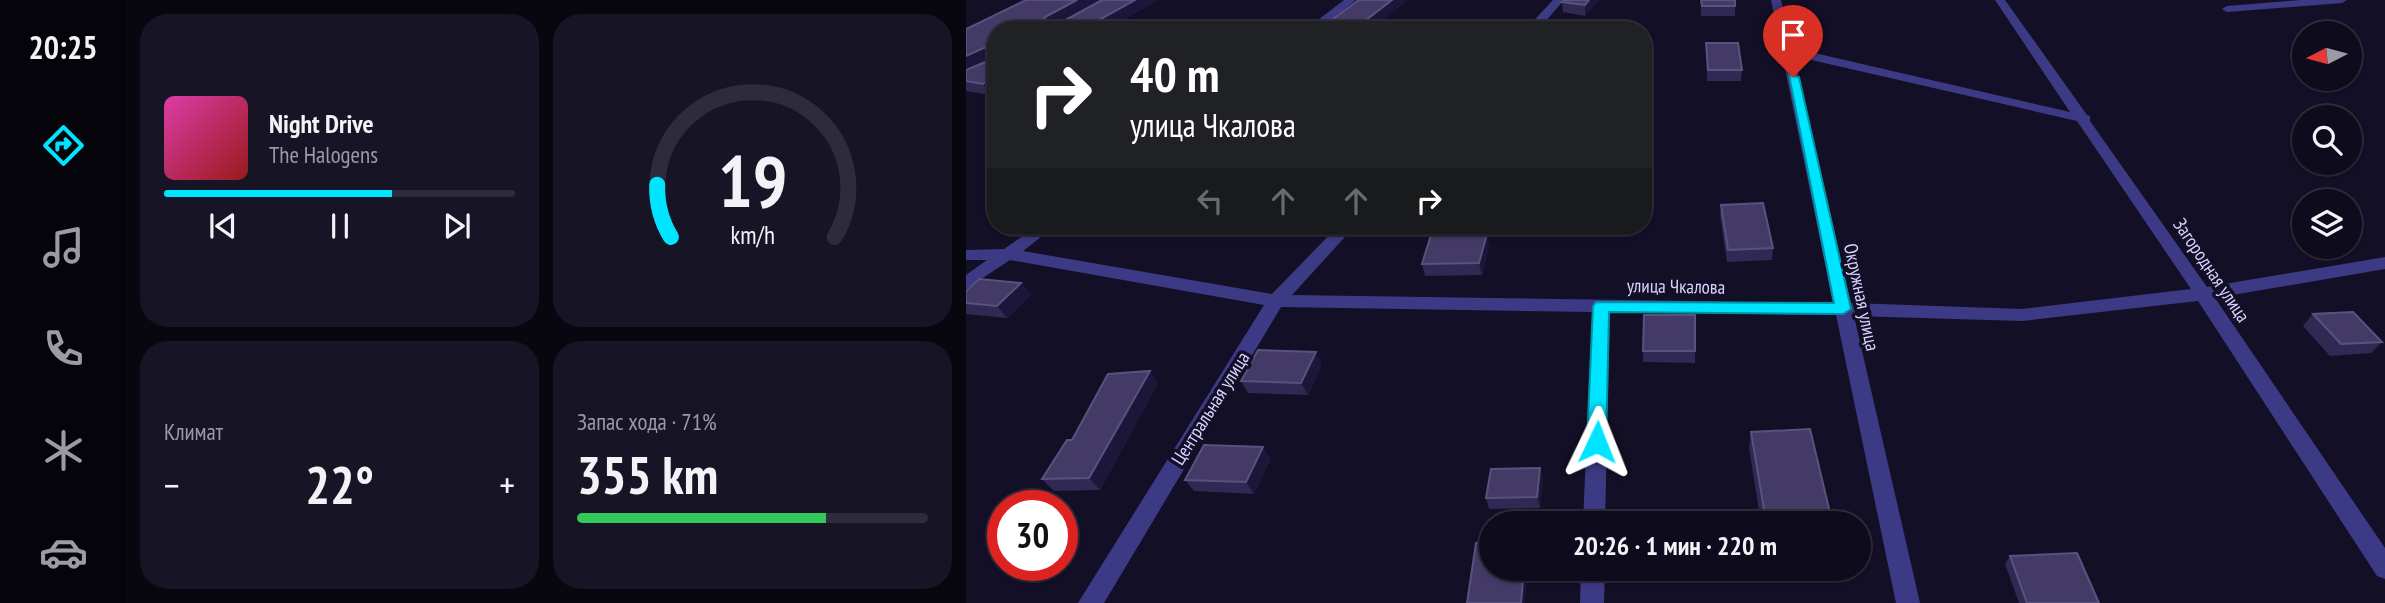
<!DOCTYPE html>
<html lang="ru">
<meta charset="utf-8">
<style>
body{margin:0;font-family:"PT Sans Narrow",sans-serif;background:#171425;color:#f1f3f6;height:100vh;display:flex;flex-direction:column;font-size:26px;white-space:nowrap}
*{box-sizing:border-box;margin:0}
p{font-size:23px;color:#9b9ba3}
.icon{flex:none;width:38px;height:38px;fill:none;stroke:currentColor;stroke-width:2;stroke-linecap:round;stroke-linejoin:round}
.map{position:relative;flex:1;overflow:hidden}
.details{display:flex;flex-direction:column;gap:14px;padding:14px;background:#08060f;width:840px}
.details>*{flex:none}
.top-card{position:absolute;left:21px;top:21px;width:665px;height:214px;border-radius:28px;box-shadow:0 2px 5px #0004,0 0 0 2px #2e2b3b;background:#202124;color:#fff;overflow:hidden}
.needle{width:46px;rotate:264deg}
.fabs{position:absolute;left:1326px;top:21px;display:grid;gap:14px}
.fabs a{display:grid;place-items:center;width:70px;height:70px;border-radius:50%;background:#0e0b1c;box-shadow:0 2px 5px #0004,0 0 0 2px #2e2b3b;font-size:35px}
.speed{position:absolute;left:21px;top:490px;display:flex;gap:14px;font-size:35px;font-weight:700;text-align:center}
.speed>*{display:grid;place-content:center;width:91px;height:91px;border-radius:50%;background:#0e0b1c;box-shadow:0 2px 5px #0004,0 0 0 2px #2e2b3b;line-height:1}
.speed .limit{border:10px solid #d22;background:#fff;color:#111}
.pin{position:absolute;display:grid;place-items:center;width:60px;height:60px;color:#fff;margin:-72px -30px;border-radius:50% 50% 50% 0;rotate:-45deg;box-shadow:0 0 7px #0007}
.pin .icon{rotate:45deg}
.me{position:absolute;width:77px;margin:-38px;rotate:2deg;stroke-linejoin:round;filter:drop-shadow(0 0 5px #0008)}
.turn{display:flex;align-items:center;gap:24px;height:147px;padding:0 28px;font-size:32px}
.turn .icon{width:91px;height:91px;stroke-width:2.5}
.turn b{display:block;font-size:49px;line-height:60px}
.lanes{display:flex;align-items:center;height:66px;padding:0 28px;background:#0003;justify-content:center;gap:35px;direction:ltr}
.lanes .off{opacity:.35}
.big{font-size:52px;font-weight:700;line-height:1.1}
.details .card{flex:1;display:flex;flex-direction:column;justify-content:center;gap:10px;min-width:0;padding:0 24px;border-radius:28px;background:#171425}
.details .dial{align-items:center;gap:0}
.dial svg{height:182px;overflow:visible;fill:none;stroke:#2e2b3b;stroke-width:7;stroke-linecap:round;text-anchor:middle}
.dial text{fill:#f1f3f6;stroke:none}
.song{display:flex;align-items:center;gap:21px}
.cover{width:84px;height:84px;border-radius:10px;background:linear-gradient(135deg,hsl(320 70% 55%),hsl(0 70% 35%))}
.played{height:7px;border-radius:4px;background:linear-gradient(90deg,#00e5ff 65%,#2e2b3b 65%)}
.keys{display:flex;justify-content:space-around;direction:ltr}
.heat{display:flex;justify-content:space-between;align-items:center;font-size:38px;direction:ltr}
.charge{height:10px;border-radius:5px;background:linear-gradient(90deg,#34c759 71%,#2e2b3b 0)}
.details .tiles{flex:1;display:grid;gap:14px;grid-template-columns:repeat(2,1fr)}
.trip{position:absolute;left:513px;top:511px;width:392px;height:70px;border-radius:35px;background:#0e0b1c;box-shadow:0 2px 5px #0004,0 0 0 2px #2e2b3b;font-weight:700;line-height:70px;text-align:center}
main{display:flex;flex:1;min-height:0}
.tabs{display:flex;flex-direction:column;width:126px;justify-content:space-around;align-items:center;background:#06040b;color:#9b9ba3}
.tabs .icon{width:49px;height:49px}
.tabs .on{color:#00e5ff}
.tabs b{font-size:32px;color:#f1f3f6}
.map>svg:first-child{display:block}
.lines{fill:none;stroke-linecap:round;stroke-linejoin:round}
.minor{fill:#3d3a85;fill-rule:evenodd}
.wall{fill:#312854}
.shaded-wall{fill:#1d163a}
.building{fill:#433a66;stroke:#5a527e;stroke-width:2}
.route{fill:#00e5ff;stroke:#0095a6;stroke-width:2}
.labels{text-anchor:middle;stroke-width:7;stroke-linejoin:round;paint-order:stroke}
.street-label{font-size:19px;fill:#d9d4ff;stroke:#130f26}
</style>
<main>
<nav class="tabs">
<b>20:25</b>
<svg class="icon on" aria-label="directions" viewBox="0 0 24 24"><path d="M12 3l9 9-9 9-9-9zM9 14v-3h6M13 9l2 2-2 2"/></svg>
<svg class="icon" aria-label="music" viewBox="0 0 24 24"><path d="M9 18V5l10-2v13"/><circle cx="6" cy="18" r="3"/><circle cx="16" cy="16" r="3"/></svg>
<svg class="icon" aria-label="phone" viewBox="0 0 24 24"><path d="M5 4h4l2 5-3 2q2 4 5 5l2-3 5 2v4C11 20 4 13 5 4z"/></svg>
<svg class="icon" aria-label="climate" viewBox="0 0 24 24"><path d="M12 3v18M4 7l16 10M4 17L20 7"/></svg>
<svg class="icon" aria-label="car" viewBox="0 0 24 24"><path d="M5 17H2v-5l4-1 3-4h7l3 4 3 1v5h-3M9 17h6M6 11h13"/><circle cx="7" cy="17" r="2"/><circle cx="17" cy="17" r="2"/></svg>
</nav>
<section class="details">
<div class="tiles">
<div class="card">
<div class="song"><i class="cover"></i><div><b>Night Drive</b><p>The Halogens</p></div></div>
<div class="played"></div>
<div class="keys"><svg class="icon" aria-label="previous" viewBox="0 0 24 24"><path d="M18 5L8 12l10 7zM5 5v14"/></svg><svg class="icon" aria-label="pause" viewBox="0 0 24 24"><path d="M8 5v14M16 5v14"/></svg><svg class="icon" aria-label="next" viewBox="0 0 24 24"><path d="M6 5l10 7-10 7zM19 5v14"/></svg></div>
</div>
<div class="card dial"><svg viewBox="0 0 100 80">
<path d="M14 69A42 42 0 1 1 86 69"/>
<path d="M14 69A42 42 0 0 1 8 46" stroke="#00e5ff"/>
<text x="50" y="56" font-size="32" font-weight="700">19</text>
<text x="50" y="72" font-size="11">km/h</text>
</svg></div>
<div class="card"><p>Климат</p>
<div class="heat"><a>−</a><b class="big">22°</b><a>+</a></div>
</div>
<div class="card"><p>Запас хода · 71%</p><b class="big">355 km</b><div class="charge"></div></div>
</div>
</section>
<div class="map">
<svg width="1419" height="603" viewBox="0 0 1419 603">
<rect width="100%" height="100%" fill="#130f26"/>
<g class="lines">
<g class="minor">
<path d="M378,0H390L353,30H339Z"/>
<path d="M587,0H598L572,30H559Z"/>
<path d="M805,0H815L827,48L1104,112L1029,0H1039L1121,115L1124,116V121L1241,287L1419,257V269L1249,298L1419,548V579L1411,576L1232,301L1056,321L888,316L954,603H930L870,315L644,312L639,523H617L626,312L315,307L138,603H112L298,305L44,260L0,289V275L21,260H0V250L38,249L71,226H89L57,251L306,294L372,226H389L326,295L867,303ZM828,56L1111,121L1225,289L1056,309L885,303Z"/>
<path d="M1334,0H1381L1376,3L1261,12L1256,9L1261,6Z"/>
<path d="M615,569H639L638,603H614Z"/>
</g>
</g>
<g class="wall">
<path d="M192,0L140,30H30L25,95L0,91V29Z"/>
<path d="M633,0L619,16L597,12L596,2Z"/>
<rect x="735" y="0" width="34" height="16"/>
<path d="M740,43L776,70L775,81H741Z"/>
<path d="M755,205L807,248L806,260L761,262L754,216Z"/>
<path d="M523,246L516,275L459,276L456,264Z"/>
<path d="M55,283L65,295L41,318L0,314V291Z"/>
<path d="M1347,314L1416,342L1405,353L1364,356L1337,326Z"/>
<path d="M677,351H729V363L677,362Z"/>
<path d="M356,364L342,395L282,393L275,381Z"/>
<path d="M184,371L192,383L134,490L88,491L76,479L106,440Z"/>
<path d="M785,432L865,517L864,523H795L783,448Z"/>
<path d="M305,458L288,494L228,491L219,480Z"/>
<path d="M574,468L577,479L574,508L523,509L520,498Z"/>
<path d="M1044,556L1133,603H1053L1039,564Z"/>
</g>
<g class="shaded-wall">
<path d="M111,0H136L85,28L78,21L79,17Z"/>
<path d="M169,0H192L140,30H115Z"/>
<path d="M426,0H442L404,30H387Z"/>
<path d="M623,0H633L619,16V5Z"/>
<path d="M22,46L29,57L0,70V56Z"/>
<path d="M30,77V92L25,95L17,84Z"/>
<path d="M521,234L523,246L516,275L513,263Z"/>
<path d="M55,283L65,295L41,318L31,306Z"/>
<path d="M350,352L356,364L342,395L335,383Z"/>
<path d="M184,371L192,383L134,490L123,478Z"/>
<path d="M297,447L305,458L288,494L280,482Z"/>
<path d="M574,468L577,479L574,508L571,497Z"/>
<path d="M558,569H562L559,603H555Z"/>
</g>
<g class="building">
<path d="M60,0H111L79,17L78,21L96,22L136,0H169L115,30H30V77L17,84L0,81V70L24,60L25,47L22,46L0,56V29Z"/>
<path d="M393,0H426L387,30H352Z"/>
<path d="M598,0H623L619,5L596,2Z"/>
<path d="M735,0H769V6H736Z"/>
<path d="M740,43H772L776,70H742Z"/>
<path d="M797,203L807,248L762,250L755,205Z"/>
<path d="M521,234L513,263L456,264L465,235Z"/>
<path d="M13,279L55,283L31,306L0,303V291Z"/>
<path d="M1387,312L1416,342L1375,344L1347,314Z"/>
<path d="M678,315H729V351H677Z"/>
<path d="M292,350L350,352L335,383L275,381Z"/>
<path d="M184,371L123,478L76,479L101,440H106L142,374Z"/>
<path d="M844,429L865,517L800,521L785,432Z"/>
<path d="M238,445L297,447L280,482L219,480Z"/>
<path d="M574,468L571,497L520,498L525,469Z"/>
<path d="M525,542V569H558L555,603H501L510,543Z"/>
<path d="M1111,553L1133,603H1061L1044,556Z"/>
</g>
<path class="route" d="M823,75L833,77L885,309L877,314L643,312L640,442L638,447L631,450L624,447L621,442L627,306L630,302L868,303Z"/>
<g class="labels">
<g class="street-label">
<text transform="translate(1246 270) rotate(56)" y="7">Загородная улица</text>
<text transform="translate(710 286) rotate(1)" y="7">улица Чкалова</text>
<text transform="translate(896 297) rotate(78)" y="7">Окружная улица</text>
<text transform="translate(244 408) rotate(-58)" y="7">Центральная улица</text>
</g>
</g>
</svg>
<div class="fabs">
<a><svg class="needle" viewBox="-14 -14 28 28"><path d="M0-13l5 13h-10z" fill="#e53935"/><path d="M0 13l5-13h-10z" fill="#9b9ba3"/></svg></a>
<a><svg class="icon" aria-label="search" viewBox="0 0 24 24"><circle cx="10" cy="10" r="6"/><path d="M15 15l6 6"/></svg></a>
<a><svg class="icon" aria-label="layers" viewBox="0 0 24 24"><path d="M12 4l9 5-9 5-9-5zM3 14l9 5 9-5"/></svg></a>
</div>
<div class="speed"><div class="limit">30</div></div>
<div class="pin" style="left:827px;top:77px;background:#d93025"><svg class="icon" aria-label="arrive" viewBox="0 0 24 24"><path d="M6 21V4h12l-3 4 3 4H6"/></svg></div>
<svg class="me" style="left:631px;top:442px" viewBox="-20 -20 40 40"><path d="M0-17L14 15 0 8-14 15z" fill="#00e5ff" stroke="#fff" stroke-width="4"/></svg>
<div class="trip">20:26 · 1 мин · 220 m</div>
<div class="top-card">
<div class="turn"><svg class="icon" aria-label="right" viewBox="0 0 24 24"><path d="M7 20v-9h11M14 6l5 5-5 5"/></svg><div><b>40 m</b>улица Чкалова</div></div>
<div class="lanes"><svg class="icon off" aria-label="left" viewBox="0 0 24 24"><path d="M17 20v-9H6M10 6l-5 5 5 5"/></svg><svg class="icon off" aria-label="ahead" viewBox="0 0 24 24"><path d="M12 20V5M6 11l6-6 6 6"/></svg><svg class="icon off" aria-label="ahead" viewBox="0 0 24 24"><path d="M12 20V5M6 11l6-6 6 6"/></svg><svg class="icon" aria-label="right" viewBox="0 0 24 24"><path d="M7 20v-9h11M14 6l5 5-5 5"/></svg></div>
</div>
</div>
</main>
